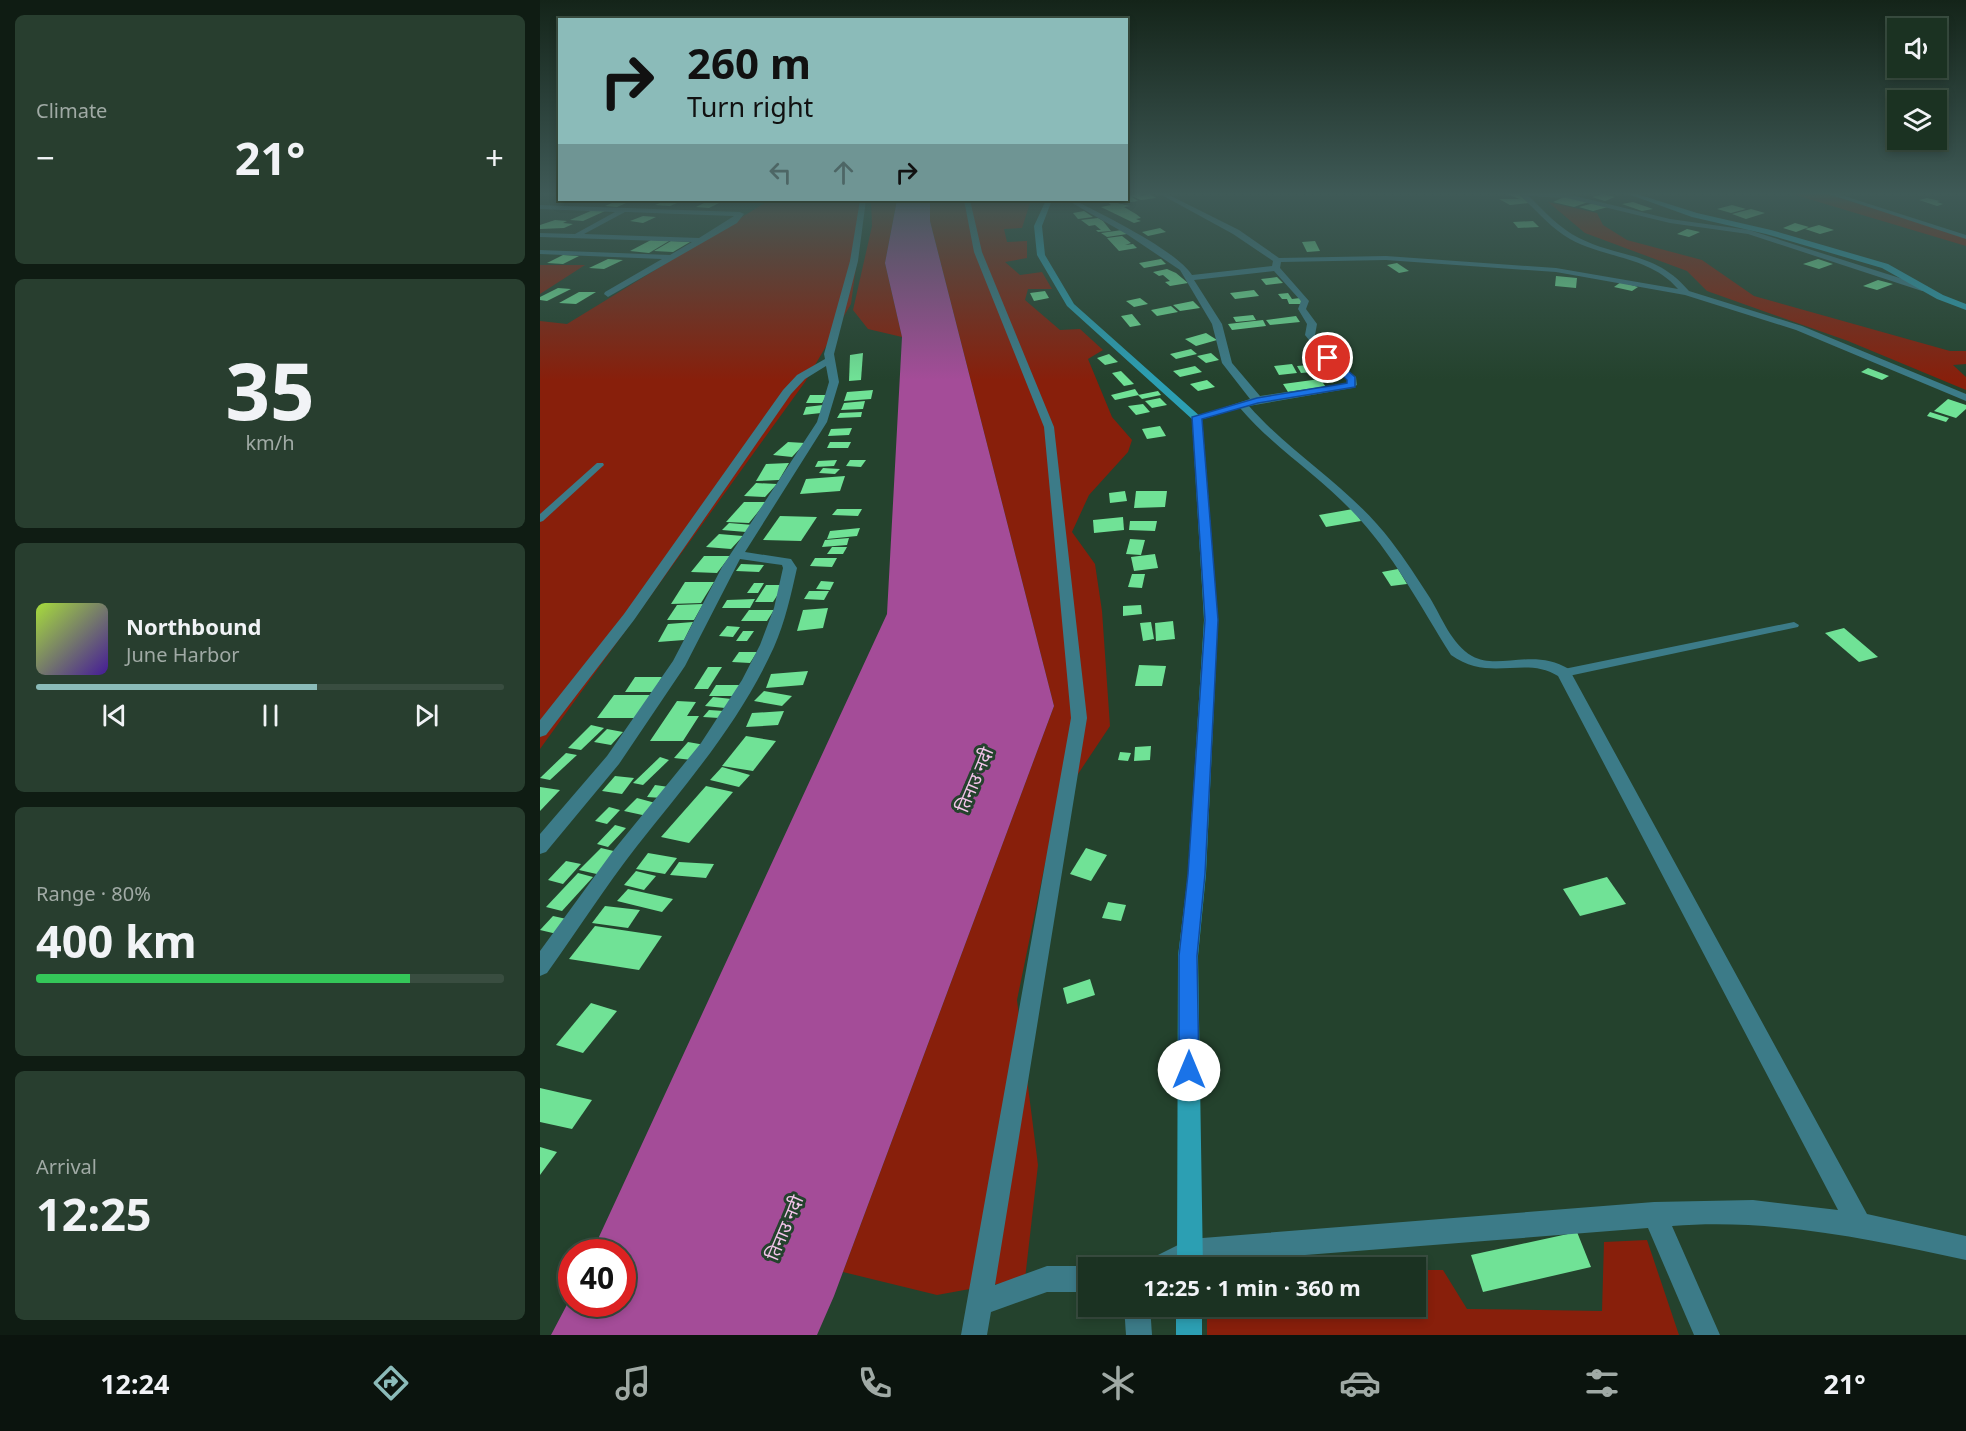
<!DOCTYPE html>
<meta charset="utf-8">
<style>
body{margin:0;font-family:"Noto Sans","Noto Sans Devanagari",sans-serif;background:#283e2f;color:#f1f3f6;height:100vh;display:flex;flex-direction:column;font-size:22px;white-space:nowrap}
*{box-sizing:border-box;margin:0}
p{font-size:20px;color:#a0aaa5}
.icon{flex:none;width:33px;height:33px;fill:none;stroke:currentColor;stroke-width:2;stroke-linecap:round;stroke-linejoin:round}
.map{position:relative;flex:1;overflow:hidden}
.details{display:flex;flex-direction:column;gap:15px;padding:15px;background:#0f1c13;width:540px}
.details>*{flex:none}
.guide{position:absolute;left:18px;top:18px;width:570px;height:183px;border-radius:0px;box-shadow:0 3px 9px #0003,0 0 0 2px #394d40;background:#8bbbb9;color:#111;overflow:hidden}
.buttons{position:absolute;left:1347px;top:18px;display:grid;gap:12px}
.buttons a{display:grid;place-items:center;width:60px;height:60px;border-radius:0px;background:#1b3222;box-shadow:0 3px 9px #0003,0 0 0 2px #394d40;font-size:30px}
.speed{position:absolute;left:18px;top:1239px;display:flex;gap:12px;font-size:30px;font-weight:700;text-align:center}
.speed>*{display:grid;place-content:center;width:78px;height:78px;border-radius:50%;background:#1b3222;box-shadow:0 3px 9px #0003,0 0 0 2px #394d40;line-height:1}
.speed .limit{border:9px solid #d22;background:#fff;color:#111}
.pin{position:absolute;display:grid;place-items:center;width:51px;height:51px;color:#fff;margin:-26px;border:3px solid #fff;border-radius:50%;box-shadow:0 2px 6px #0007}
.me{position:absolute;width:66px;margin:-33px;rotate:0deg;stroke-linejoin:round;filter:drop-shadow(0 0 4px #0008)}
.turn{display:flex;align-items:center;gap:21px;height:126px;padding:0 30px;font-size:27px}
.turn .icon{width:78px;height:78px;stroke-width:2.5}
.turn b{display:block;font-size:42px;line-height:51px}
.lanes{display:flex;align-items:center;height:57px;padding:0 30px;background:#0003;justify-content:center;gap:30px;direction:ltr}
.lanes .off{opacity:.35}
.big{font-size:45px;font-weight:700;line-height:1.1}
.details .card{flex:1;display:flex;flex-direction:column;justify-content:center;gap:9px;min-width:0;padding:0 21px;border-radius:9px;background:#283e2f}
.details .dial{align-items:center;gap:0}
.dial b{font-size:78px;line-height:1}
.song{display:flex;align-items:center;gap:18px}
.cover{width:72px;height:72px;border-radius:9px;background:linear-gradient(135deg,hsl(80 70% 55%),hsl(260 70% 35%))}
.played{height:6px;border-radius:3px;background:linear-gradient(90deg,#8bbbb9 60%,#394d40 60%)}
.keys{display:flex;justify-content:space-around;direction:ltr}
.heat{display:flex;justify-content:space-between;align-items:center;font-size:33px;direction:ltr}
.charge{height:9px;border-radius:4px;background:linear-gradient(90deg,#34c759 80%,#394d40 0)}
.trip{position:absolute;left:538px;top:1257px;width:348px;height:60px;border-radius:0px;background:#1b3222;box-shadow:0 3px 9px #0003,0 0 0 2px #394d40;font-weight:700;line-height:60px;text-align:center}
.dock{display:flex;height:96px;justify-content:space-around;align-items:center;background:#0b140e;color:#a0aaa5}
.dock .icon{width:42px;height:42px}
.dock .active{color:#8bbbb9}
.dock b{font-size:27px;color:#f1f3f6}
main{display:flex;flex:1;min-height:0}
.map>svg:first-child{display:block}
.green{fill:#881f0b}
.water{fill:#a44c98}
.building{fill:#70e296}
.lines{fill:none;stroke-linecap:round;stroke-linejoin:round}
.lane{fill:#3c7b88;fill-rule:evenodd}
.street{fill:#3c7b88;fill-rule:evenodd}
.secondary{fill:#2c9fb3;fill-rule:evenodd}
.route{fill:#1a73e8;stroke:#114b97;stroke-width:1.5}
.labels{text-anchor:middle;stroke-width:6;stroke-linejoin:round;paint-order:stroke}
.water-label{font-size:18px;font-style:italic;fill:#f4c5eb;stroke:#24422d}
</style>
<main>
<section class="details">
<div class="card"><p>Climate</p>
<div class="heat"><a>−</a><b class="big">21°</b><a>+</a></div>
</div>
<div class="card dial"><b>35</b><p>km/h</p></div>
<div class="card">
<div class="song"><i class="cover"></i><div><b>Northbound</b><p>June Harbor</p></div></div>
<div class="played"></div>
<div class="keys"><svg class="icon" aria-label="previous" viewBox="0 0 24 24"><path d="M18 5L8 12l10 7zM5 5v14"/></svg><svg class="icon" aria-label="pause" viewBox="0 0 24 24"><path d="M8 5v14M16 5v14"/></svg><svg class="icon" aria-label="next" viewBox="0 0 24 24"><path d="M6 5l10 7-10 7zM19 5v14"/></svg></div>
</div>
<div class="card"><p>Range · 80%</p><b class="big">400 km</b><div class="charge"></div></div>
<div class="card"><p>Arrival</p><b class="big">12:25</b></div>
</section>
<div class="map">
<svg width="1426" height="1335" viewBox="0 0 1426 1335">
<rect width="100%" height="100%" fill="#24422d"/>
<g class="green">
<path d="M1252,194H1287L1426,237V246Z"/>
<path d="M182,200H325L311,304L265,382L0,749V321L27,324L228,201Z"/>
<path d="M331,200H357L345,263L362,337L328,329L313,310L332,226Z"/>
<path d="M390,200H491L482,228L464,229L467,242L487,241V258L465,262L480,275L502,272L512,289H488L485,300L520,330L540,329L563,350L548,359L572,417L592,440L588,452L549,495L532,532L555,564L562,611L570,726L526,792L505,864L477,1000L498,1165L485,1279L397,1295L303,1272L514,706L390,221Z"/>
<path d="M1008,202L1057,213L1063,225L1087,240L1162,260L1214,296L1410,351H1426V364L1413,365L1426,377V390L1308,341L1167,291L1147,271L1045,233Z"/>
<path d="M0,265H45L0,294Z"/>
<path d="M1107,1240L1139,1335H667V1311L670,1307L876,1306V1270H903L927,1309L1062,1311L1064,1242Z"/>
</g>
<path class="water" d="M357,200H390V221L514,706L294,1296L277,1335H11L31,1297L32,1304H82V1252H52L347,614L362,337L345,263Z"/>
<g class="building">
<path d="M599,194L602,195L596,197L610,194L616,198L601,200L594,197H592L598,201L591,202L586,199V195Z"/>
<path d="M967,194H978L989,203L970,205L959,199H980Z"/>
<path d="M1063,194L1075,197L1065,201L1052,197Z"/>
<path d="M1026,196L1048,202L1034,207L1013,202Z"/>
<path d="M1387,198L1400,201L1397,202L1403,204L1397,206L1379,200Z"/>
<path d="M79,200H93L77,207L65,206Z"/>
<path d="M127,200H144L130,206L115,205Z"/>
<path d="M170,200L183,201L169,208L156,207Z"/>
<path d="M565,200L590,206L584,207L596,214L588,216L596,214L601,218L596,219L601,221L594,223L561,207L571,205Z"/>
<path d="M1093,202L1113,209L1102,211L1082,204Z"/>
<path d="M1054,203L1068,207L1053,211L1039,207Z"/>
<path d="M1192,205L1206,209L1191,213L1177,209Z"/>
<path d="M1211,209L1225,213L1206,219L1192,214Z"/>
<path d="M53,210L65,211L43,221L30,220Z"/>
<path d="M544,211L553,217L538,219L533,213Z"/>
<path d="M103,216L116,217L103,223L90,221Z"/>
<path d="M558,218L563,221L571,231L558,232L556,230H561L555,225L549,226L541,220Z"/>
<path d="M15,220L27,221L23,223L33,224L24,228L0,229V225Z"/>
<path d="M993,221L999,227L978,228L973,222Z"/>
<path d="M1255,223L1269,227L1256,232L1243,228Z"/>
<path d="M1279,225L1294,230L1280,234L1265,229Z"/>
<path d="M620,228L626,232L608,236L602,232Z"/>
<path d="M1147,229L1160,232L1149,237L1137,234Z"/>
<path d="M582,230L587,234L567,237L561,233Z"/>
<path d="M582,236L591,243L585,245L593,244L597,248L579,251L567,238Z"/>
<path d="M111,240L129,241L109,253L90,251Z"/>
<path d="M131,241L150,242L133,252L114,251Z"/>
<path d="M775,241L780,251L767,252L762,242Z"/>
<path d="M23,255L39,256L23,264L7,263Z"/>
<path d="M68,259L83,260L64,269L49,268Z"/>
<path d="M621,259L626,264L604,268L599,263Z"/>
<path d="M1278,259L1293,264L1279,269L1263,264Z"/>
<path d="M857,263L869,271L859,273L847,265Z"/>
<path d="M627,269L636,273L648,283L630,286L625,282L630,281L623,275L619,276L613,272Z"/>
<path d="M1016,276L1037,278L1036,288L1015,286Z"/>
<path d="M737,277L743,283L726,285L721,279Z"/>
<path d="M1338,280L1353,284L1337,290L1323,286Z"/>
<path d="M1081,282L1098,287L1092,291L1074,287Z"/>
<path d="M18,288L31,289L7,301L0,300V297Z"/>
<path d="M714,290L719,296L695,299L690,293Z"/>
<path d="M505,291L509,298L494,301L490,293Z"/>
<path d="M39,292H56L36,304L19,303Z"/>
<path d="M748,293L752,299L760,298L762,304H749L747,299H742L738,294Z"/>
<path d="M600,298L608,304L594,307L586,301Z"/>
<path d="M653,301L660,308L640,311L633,305Z"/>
<path d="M631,306L638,312L617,316L611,310Z"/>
<path d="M592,314L601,325L590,327L581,316Z"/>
<path d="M713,315L716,320L696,322L693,317Z"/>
<path d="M756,316L760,322L730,325L726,320Z"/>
<path d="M723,320L726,326L692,330L688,324Z"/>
<path d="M666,333L677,340L656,346L645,339Z"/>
<path d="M651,349L657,354L636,359L630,354Z"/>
<path d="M323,353L321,380L309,381L310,355Z"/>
<path d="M671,353L679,360L666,363L657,356Z"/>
<path d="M569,354L578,362L565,365L557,358Z"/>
<path d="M792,363L796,370L761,373L757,366Z"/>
<path d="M752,364L757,373L739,375L734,366Z"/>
<path d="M655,366L662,372L640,377L633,371Z"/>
<path d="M1328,368L1349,376L1342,380L1321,372Z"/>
<path d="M581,371L594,384L584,386L572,373Z"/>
<path d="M780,379L786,387L748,392L743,384Z"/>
<path d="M667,380L675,387L658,391L650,384Z"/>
<path d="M595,389L599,395L575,400L571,395Z"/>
<path d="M333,390L331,399L304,401L307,392Z"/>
<path d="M618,391L621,395L602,399L598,395Z"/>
<path d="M270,395H287L282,403H266Z"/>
<path d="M620,398L627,405L612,408L605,401Z"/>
<path d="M1408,399L1426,405V409L1416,418L1394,411Z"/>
<path d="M325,401L323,409L301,410L304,403Z"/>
<path d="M603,404L610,412L596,415L588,406Z"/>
<path d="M283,405L281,413L263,415L266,407Z"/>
<path d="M322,412L321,417L297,418L300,413Z"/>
<path d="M1390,412L1409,418L1406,422L1387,416Z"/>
<path d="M620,426L626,436L607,439L602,429Z"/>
<path d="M312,428L309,435L288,436L291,429Z"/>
<path d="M248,442L265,443L252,457L233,455Z"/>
<path d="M290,442H311L308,448H287Z"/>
<path d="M297,460L294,466L275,467L278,461Z"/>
<path d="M310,460H326L321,467L306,466Z"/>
<path d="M249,463L239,480L216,481L226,464Z"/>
<path d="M283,468L300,469L295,474L279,473Z"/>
<path d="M305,476L300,491L260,494L266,479Z"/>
<path d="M216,483L237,484L225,497L204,496Z"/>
<path d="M585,491L587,501L570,503L569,493Z"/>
<path d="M596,491H627L625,507L594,508Z"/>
<path d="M204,502H226L209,523L186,522Z"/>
<path d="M297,509H322L318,516L292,515Z"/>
<path d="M813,509L821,521L786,527L779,515Z"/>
<path d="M240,516L277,517L261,541L223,540Z"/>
<path d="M583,517L584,530L554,533L553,520Z"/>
<path d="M590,521H617L615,531L589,530Z"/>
<path d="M189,523L213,525L206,532L182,530Z"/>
<path d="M320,528L317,536L287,539L290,531Z"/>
<path d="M179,534L203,536L191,549L166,547Z"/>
<path d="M309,538L307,545L282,547L285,540Z"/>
<path d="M590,539L605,540L601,555L586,554Z"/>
<path d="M292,547H307L303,554H287Z"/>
<path d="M615,554L618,568L594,571L591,557Z"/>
<path d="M164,556H190L177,573L151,572Z"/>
<path d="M275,558H297L292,567L270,566Z"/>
<path d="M201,564L224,565L219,572L196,571Z"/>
<path d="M858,569L867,584L851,586L842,572Z"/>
<path d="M592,574H605L602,588L588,587Z"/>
<path d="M281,581L294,582L290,590L276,589Z"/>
<path d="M145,582H174L161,603L131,604Z"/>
<path d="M214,583H224L218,593H207Z"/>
<path d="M226,585H244L233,602H215Z"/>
<path d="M269,591H289L284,600L264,599Z"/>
<path d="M215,599L210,608H182L187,600Z"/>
<path d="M163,604L154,620H127L137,605Z"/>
<path d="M601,605L602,614L583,616V606Z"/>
<path d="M288,608L283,628L257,631L263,610Z"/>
<path d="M209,610H234L227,621H201Z"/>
<path d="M633,621L635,639L616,641L615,623Z"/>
<path d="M153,622L144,640L118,642L128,624Z"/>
<path d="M611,622L614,639L603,641L600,623Z"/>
<path d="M187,626L200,627L193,637L179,636Z"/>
<path d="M1304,628L1338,657L1319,662L1285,633Z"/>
<path d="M203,631H214L207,641H196Z"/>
<path d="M199,652H217L210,663L192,662Z"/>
<path d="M599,665L626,666L622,686H595Z"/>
<path d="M168,667H182L168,689H154Z"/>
<path d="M268,671L263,685L226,688L231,674Z"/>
<path d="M95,677H122L113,692H85Z"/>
<path d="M176,685H203L197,696H169Z"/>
<path d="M224,691L252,696L242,706L214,701Z"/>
<path d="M74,695H112L97,718H57Z"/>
<path d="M173,697L192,699L185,708L165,706Z"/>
<path d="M137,701L156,702L147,716H159L143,741H110Z"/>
<path d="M169,710L184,711L179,718L163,717Z"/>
<path d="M244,711L238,725L206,727L212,713Z"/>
<path d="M51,725L64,728L41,750L28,748Z"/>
<path d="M67,729L83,732L71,745L54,742Z"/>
<path d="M206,736L236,741L213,771L182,766Z"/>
<path d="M148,742L165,745L152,760L134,758Z"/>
<path d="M611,746L610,760L594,761L595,747Z"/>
<path d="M580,752L591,753L588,761L578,760Z"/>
<path d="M26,753L37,755L10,780L0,778Z"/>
<path d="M120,757L129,760L103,785L93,783Z"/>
<path d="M182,767L210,775L199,787L170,780Z"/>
<path d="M75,776L94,778L82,794L62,791Z"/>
<path d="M115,785L129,787L122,798L107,797Z"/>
<path d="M166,786L193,792L149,843L121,837Z"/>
<path d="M0,787L20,790L0,811Z"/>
<path d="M97,798L119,804L107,816L84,811Z"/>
<path d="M69,807L80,810L67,824L55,821Z"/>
<path d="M75,825L86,828L68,847L57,844Z"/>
<path d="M61,848L82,853L61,875L39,870Z"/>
<path d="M546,848L567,855L551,881L530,874Z"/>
<path d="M108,853L137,858L125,874L96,869Z"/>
<path d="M26,861L41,864L23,884L8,880Z"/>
<path d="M139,862L174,864L166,878L130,875Z"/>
<path d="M96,871L116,876L104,890L84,885Z"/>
<path d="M38,873L53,877L22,911L6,907Z"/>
<path d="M1067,877L1086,904L1040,916L1023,889Z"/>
<path d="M88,889L133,899L122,912L77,901Z"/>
<path d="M568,902L586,905L581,921L562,918Z"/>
<path d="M65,906L100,910L88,928L52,923Z"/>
<path d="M13,916L31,920L17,934L0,930Z"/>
<path d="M55,926L122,936L99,970L29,959Z"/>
<path d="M550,979L555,995L527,1004L523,988Z"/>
<path d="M51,1003L77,1011L43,1053L16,1045Z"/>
<path d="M0,1088L52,1100L32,1129L0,1122Z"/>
<path d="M0,1147L17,1152L0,1175Z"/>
<path d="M1037,1232L1051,1267L943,1292L931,1255Z"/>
</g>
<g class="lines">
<g class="lane">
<path d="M57,463H63L64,465L3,521L0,522V514Z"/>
<path d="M1254,622L1259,625L1258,627L1024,677L1019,673L1024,669Z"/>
</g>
<g class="street">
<path d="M620,194H627L699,230L739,258L846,256L1016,268L1138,289C1110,256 1066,259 1030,239C1010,228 995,208 978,194H1027L1130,219L1209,230L1388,287V291H1382L1208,234L1130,223L1027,198L989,196C1004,211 1019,228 1039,238C1081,259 1115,251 1149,291L1262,326L1426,394V401L1256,330L1145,295L1016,272L846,260L741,262L740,268L769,301L766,309L777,324L775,335L791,356L816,377L817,385L812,388L709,406C752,455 811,488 851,541C865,559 877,578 890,598C901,616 912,645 932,656C959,671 993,647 1029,669L1327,1214L1426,1236V1260C1329,1239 1232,1218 1132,1226L1180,1335H1154L1108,1228L652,1264L646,1268H607L610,1259L650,1239L1114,1202L1213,1200L1298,1210L1018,676C985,655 950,683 911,655C880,606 853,553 812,511C777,474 733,447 700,408L657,421L652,418L710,399L682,363L672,324L640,270L588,235L527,200H534C563,215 636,250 652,275L732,266L733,261L693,234ZM734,271L761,301L758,309L767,324L765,335L785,360L807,380V383L720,396L692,363L682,324L654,280Z"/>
<path d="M1289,194H1298L1426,235V239Z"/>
<path d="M320,200H326L318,261L294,354L299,382L287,422L205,552L251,559L257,568C251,595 245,622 234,647C200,722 147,783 97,846C65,887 37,931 7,973L0,976V951L73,851L161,743L202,680L220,645L234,608L243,568L242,565L200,559L145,666L79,764L6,852L0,854V834L67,756L133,661L182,567L277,422L289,382L286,366L265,379L251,394L94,620L6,735L0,737V720L84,614L243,390L257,375L285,359L284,354L310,261Z"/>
<path d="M424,200H430L442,252L514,427L547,718L455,1285L507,1266H549L552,1268H549V1292H507L451,1312L447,1335H421L531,718L504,427L434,252Z"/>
<path d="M0,205L200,212L204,214L197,223L68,297L64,294L65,292L122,259L0,254V250L130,255L152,242L0,237V233L35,234L75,212L0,209ZM85,212L194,216L159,238L44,234Z"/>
<path d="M584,1306H610L612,1335H586Z"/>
</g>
<g class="secondary">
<path d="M1088,194H1097L1157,213L1231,230L1348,264L1403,295L1426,304V310L1397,299L1342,268L1226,234L1152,217Z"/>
<path d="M506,200H512L502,226L505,255L534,304L662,418L678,620L666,874L658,956L663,1268H637L638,956L648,874L664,620L652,419L527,306L497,255L494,226Z"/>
<rect x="636" y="1306" width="26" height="29"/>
</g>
</g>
<linearGradient id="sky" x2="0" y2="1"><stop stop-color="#142419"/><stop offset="0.51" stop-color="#3f5a57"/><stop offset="1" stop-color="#3f5a57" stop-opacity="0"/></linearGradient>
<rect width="1426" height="380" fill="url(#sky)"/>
<path class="route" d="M785,356H792L815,377V387L718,403L662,419L678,620L665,874L657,956L659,1070L656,1077L649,1080L642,1077L639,1070V956L648,874L665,620L652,417L717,398L807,383V380L785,360Z"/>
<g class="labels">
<g class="water-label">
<text transform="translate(435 780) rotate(-67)" y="6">तिनाउ नदी</text>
<text transform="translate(245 1228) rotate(-67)" y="6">तिनाउ नदी</text>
</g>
</g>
</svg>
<div class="buttons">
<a><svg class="icon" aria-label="sound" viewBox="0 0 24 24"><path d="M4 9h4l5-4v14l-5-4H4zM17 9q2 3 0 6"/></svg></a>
<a><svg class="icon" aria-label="layers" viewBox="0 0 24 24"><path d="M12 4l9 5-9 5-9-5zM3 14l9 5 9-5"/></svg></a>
</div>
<div class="speed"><div class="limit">40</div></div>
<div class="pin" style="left:788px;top:358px;background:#d93025"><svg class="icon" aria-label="arrive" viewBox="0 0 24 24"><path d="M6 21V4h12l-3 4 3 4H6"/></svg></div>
<svg class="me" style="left:649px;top:1070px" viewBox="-20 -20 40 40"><circle r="19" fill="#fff"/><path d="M0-13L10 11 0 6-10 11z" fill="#1a73e8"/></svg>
<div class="trip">12:25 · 1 min · 360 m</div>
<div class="guide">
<div class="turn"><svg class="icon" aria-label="right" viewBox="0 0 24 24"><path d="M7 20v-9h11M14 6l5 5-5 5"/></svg><div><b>260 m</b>Turn right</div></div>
<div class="lanes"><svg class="icon off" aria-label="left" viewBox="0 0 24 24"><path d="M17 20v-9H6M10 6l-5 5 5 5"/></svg><svg class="icon off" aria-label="ahead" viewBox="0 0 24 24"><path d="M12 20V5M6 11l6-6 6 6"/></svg><svg class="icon" aria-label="right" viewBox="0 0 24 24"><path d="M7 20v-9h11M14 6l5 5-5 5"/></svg></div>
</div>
</div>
</main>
<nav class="dock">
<b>12:24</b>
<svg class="icon active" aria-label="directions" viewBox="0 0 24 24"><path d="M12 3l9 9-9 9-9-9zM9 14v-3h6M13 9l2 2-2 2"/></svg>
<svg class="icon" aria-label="music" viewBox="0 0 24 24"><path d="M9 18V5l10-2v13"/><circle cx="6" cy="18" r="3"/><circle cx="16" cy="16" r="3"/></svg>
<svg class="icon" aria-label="phone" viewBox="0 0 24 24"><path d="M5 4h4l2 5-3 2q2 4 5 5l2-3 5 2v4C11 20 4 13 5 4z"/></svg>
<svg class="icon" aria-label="climate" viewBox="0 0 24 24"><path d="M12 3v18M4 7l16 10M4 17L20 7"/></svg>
<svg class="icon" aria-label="car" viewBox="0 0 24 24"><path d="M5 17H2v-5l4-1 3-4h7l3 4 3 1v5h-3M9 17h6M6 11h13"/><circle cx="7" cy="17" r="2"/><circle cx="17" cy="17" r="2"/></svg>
<svg class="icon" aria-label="filters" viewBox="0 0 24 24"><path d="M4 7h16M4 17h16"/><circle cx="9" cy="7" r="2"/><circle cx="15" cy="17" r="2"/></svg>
<b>21°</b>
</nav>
